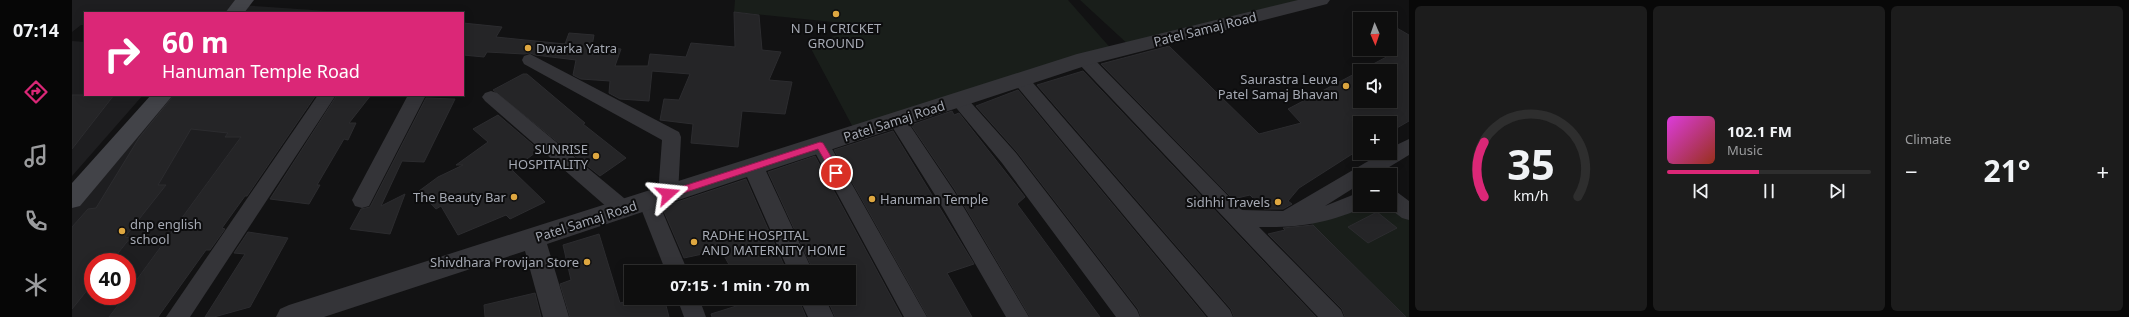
<!DOCTYPE html>
<meta charset="utf-8">
<style>
body{margin:0;font-family:"Noto Sans",sans-serif;background:#1c1c1c;color:#f1f3f6;height:100vh;display:flex;flex-direction:column;font-size:15px;white-space:nowrap}
*{box-sizing:border-box;margin:0}
p{font-size:13px;color:#9b9c9e}
.icon{flex:none;width:22px;height:22px;fill:none;stroke:currentColor;stroke-width:2;stroke-linecap:round;stroke-linejoin:round}
.map{position:relative;flex:1;overflow:hidden}
.panel{display:flex;flex-direction:column;gap:6px;padding:6px;background:#080808;width:720px}
.panel>*{flex:none}
.top-card{position:absolute;left:12px;top:12px;width:380px;height:84px;border-radius:0px;box-shadow:0 2px 10px #0003,0 0 0 1px #2e2e2e;background:#db2777;color:#fff;overflow:hidden}
.needle{width:26px;rotate:178deg}
.controls{position:absolute;left:1281px;top:12px;display:grid;gap:8px}
.controls a{display:grid;place-items:center;width:44px;height:44px;border-radius:0px;background:#0e0e0e;box-shadow:0 2px 10px #0003,0 0 0 1px #2e2e2e;font-size:20px}
.speed{position:absolute;left:12px;top:253px;display:flex;gap:8px;font-size:20px;font-weight:700;text-align:center}
.speed>*{display:grid;place-content:center;width:52px;height:52px;border-radius:50%;background:#0e0e0e;box-shadow:0 2px 10px #0003,0 0 0 1px #2e2e2e;line-height:1}
.speed .limit{border:6px solid #d22;background:#fff;color:#111}
.pin{position:absolute;display:grid;place-items:center;width:34px;height:34px;color:#fff;margin:-17px;border:2px solid #fff;border-radius:50%;box-shadow:0 1px 4px #0007}
.me{position:absolute;width:44px;margin:-22px;rotate:72deg;stroke-linejoin:round;filter:drop-shadow(0 0 3px #0008)}
.turn{display:flex;align-items:center;gap:14px;height:84px;padding:0 12px;font-size:18px}
.turn .icon{width:52px;height:52px;stroke-width:2.5}
.turn b{display:block;font-size:28px;line-height:34px}
.big{font-size:30px;font-weight:700;line-height:1.1}
.panel .card{flex:1;display:flex;flex-direction:column;justify-content:center;gap:6px;min-width:0;padding:0 14px;border-radius:6px;background:#1c1c1c}
.panel .dial{align-items:center;gap:0}
.dial svg{height:104px;overflow:visible;fill:none;stroke:#2e2e2e;stroke-width:7;stroke-linecap:round;text-anchor:middle}
.dial text{fill:#f1f3f6;stroke:none}
.song{display:flex;align-items:center;gap:12px}
.cover{width:48px;height:48px;border-radius:6px;background:linear-gradient(135deg,hsl(300 70% 55%),hsl(10 70% 35%))}
.played{height:4px;border-radius:2px;background:linear-gradient(90deg,#db2777 45%,#2e2e2e 45%)}
.keys{display:flex;justify-content:space-around;direction:ltr}
.heat{display:flex;justify-content:space-between;align-items:center;font-size:22px;direction:ltr}
.panel .tiles{flex:1;display:grid;gap:6px;grid-template-columns:repeat(3,1fr)}
.trip{position:absolute;left:552px;top:265px;width:232px;height:40px;border-radius:0px;background:#0e0e0e;box-shadow:0 2px 10px #0003,0 0 0 1px #2e2e2e;font-weight:700;line-height:40px;text-align:center}
main{display:flex;flex:1;min-height:0}
.tabs{display:flex;flex-direction:column;width:72px;justify-content:space-around;align-items:center;background:#060606;color:#9b9c9e}
.tabs .icon{width:28px;height:28px}
.tabs .current{color:#db2777}
.tabs b{font-size:18px;color:#f1f3f6}
.map>svg:first-child{display:block}
.built{fill:#1e1e20}
.green{fill:#191e1a}
.building{fill:#252527;stroke:#2c2c2f}
.lines{fill:none;stroke-linecap:round;stroke-linejoin:round}
.minor{fill:#343438;fill-rule:evenodd}
.tertiary{fill:#343438;fill-rule:evenodd}
.secondary{fill:#424348;fill-rule:evenodd}
.route{fill:#db2777;stroke:#8e194d}
.poi-dot{fill:#dea740;stroke:#0d0d0e;stroke-width:1.5}
.labels{text-anchor:middle;stroke-width:4;stroke-linejoin:round;paint-order:stroke}
.poi-label{font-size:13px;fill:#a5a9b3;stroke:#0d0d0e;text-anchor:end}
.street-label{font-size:13px;fill:#a5a9b3;stroke:#0d0d0e}
</style>
<main>
<nav class="tabs">
<b>07:14</b>
<svg class="icon current" aria-label="directions" viewBox="0 0 24 24"><path d="M12 3l9 9-9 9-9-9zM9 14v-3h6M13 9l2 2-2 2"/></svg>
<svg class="icon" aria-label="music" viewBox="0 0 24 24"><path d="M9 18V5l10-2v13"/><circle cx="6" cy="18" r="3"/><circle cx="16" cy="16" r="3"/></svg>
<svg class="icon" aria-label="phone" viewBox="0 0 24 24"><path d="M5 4h4l2 5-3 2q2 4 5 5l2-3 5 2v4C11 20 4 13 5 4z"/></svg>
<svg class="icon" aria-label="climate" viewBox="0 0 24 24"><path d="M12 3v18M4 7l16 10M4 17L20 7"/></svg>
</nav>
<div class="map">
<svg width="1337" height="317" viewBox="0 0 1337 317">
<rect width="100%" height="100%" fill="#121213"/>
<g class="built">
<path d="M0,0H173L169,5L255,11L254,13H13V25H9L0,32Z"/>
<path d="M0,41L13,42V95H71L0,176Z"/>
<path d="M91,95H187L153,137H169L55,293V262H21V296H53L37,317H0V199Z"/>
</g>
<g class="green">
<path d="M663,0H996L1042,52L784,133L736,43L800,26L662,12Z"/>
<path d="M1008,0H1249L1059,47Z"/>
<path d="M1288,205H1318L1337,212V317H1334L1239,223Z"/>
</g>
<g class="building">
<path d="M662,12L687,15L690,50L709,52L697,80L720,82L713,114L670,111L666,147L619,143L621,124L588,120L592,99L607,100L618,74L580,71L577,101L548,99L537,93L538,81L509,79L501,75L504,60L463,55L458,53L452,54L415,52L412,57L391,55V23L430,27L424,37L493,44L497,33L522,35L520,46L549,49L543,66H576L578,54L614,57L619,43L663,47Z"/>
<path d="M1318,24L1337,35V121L1318,132V123H1288V149L1227,188L1216,201L1220,204L1211,209H1192L1178,195L1161,199L1029,64L1097,46L1187,134L1229,123L1216,109L1288,71V101H1318V71H1288L1320,54L1318,53Z"/>
<path d="M1011,71L1244,317H1162L1159,309L965,85Z"/>
<path d="M451,74H455L513,123L511,124L554,158L528,176L421,90Z"/>
<path d="M946,90L1134,317H1069L1066,309L945,152L904,106Z"/>
<path d="M0,95H42L0,149Z"/>
<path d="M102,95H244L175,196H173L150,228L153,229L138,250H134L86,317H37L53,296H55V293L169,137H153L156,133L119,129L86,185H94L53,237L58,238L39,262H21V283L0,309V227L16,209L24,208L67,138Z"/>
<path d="M265,95H299L277,123H284L276,140L272,139L245,185H248L237,204L198,199Z"/>
<path d="M354,98L383,99L352,162L330,161L309,206L333,194L318,234L278,229L289,209L298,207Z"/>
<path d="M880,111L882,115L887,113L953,197L945,204L1028,317H958L883,190L839,125Z"/>
<path d="M426,115L467,150L440,170L473,202L438,219L434,215L386,235L369,206L364,209L347,191L366,177L391,165H384L416,142L401,129Z"/>
<path d="M821,131L902,264L875,273L900,317H856L762,150Z"/>
<path d="M743,156L830,317H763L755,298H777V272H742L696,172Z"/>
<path d="M674,179L715,272H661L649,250L612,258L590,207Z"/>
<path d="M1305,212L1325,228L1296,243L1276,227Z"/>
<path d="M1241,225L1257,241L1334,317H1273L1270,309L1196,234L1213,230L1211,228Z"/>
<path d="M176,232L216,238L178,307L142,317H133L173,254L162,253Z"/>
<path d="M527,234L548,303L568,298H592L597,317H498L488,284L499,280L491,245Z"/>
<path d="M463,293L469,317H413L412,305Z"/>
<path d="M674,298H726L734,317H640L639,314L677,302Z"/>
</g>
<g class="lines">
<g class="minor">
<path d="M1012,53L1018,55L1170,210L1211,211L1310,153H1318V148L1337,139V155L1304,175H1288V184L1253,206L1288,192V205L1295,206C1257,223 1228,228 1187,227L1269,310L1272,317H1246L1006,63L1004,59L1006,55Z"/>
<path d="M458,54L607,132L609,137L606,194L603,200L596,202L589,200L586,194L590,140L452,64L450,60L452,56Z"/>
<path d="M949,74L955,76L1158,310L1161,317H1136L943,84L940,80L943,76Z"/>
<path d="M419,91L425,93L558,203L561,209L558,215L551,217L544,215L413,101L410,97L413,93Z"/>
<path d="M887,94L893,96L944,153L1065,310L1068,317H1044L930,163L881,104L878,100L881,96Z"/>
<path d="M246,95H264L118,317H94Z"/>
<path d="M336,95H354L297,206L290,208L283,206L280,200Z"/>
<path d="M825,113L831,115L882,191L957,317H934L868,203L816,120L819,115Z"/>
<path d="M748,138L755,140L855,317H832L739,145L741,140Z"/>
<path d="M1318,190L1325,192L1337,201V220L1330,218L1313,205H1318Z"/>
<path d="M576,193L583,195L586,201L616,272H594L566,201L569,195Z"/>
<path d="M605,298H627L634,317H612Z"/>
</g>
<g class="tertiary">
<path d="M1226,0H1258L1255,4L1016,65L694,171L741,272H717L675,177L475,244L497,317H471L453,251L252,317H204L208,309L217,305L1005,54Z"/>
<path d="M727,298H753L762,317H736Z"/>
</g>
<g class="secondary">
<path d="M163,0H182L172,13H153Z"/>
<path d="M79,95H101L8,206L0,208V183Z"/>
</g>
</g>
<path class="route" d="M748,142L751,143L767,170V175H761L746,149L596,198L592,194L593,192Z"/>
<g class="poi-dot">
<circle cx="764" cy="14" r="4"/>
<circle cx="456" cy="48" r="4"/>
<circle cx="1274" cy="86" r="4"/>
<circle cx="524" cy="156" r="4"/>
<circle cx="442" cy="197" r="4"/>
<circle cx="800" cy="199" r="4"/>
<circle cx="1206" cy="202" r="4"/>
<circle cx="50" cy="231" r="4"/>
<circle cx="622" cy="242" r="4"/>
<circle cx="515" cy="262" r="4"/>
</g>
<g class="labels">
<g class="poi-label">
<text x="764" y="33" text-anchor="middle">N D H CRICKET<tspan x="764" dy="15">GROUND</tspan></text>
<text x="464" y="53" text-anchor="start">Dwarka Yatra</text>
<text x="1266" y="84">Saurastra Leuva<tspan x="1266" dy="15">Patel Samaj Bhavan</tspan></text>
<text x="516" y="154">SUNRISE<tspan x="516" dy="15">HOSPITALITY</tspan></text>
<text x="434" y="202">The Beauty Bar</text>
<text x="808" y="204" text-anchor="start">Hanuman Temple</text>
<text x="1198" y="207">Sidhhi Travels</text>
<text x="58" y="229" text-anchor="start">dnp english<tspan x="58" dy="15">school</tspan></text>
<text x="630" y="240" text-anchor="start">RADHE HOSPITAL<tspan x="630" dy="15">AND MATERNITY HOME</tspan></text>
<text x="507" y="267">Shivdhara Provijan Store</text>
</g>
<g class="street-label">
<text transform="translate(1133 29) rotate(-14)" y="5">Patel Samaj Road</text>
<text transform="translate(822 121) rotate(-18)" y="5">Patel Samaj Road</text>
<text transform="translate(514 221) rotate(-18)" y="5">Patel Samaj Road</text>
</g>
</g>
</svg>
<div class="controls">
<a><svg class="needle" viewBox="-14 -14 28 28"><path d="M0-13l5 13h-10z" fill="#e53935"/><path d="M0 13l5-13h-10z" fill="#9b9c9e"/></svg></a>
<a><svg class="icon" aria-label="sound" viewBox="0 0 24 24"><path d="M4 9h4l5-4v14l-5-4H4zM17 9q2 3 0 6"/></svg></a>
<a>+</a>
<a>−</a>
</div>
<div class="speed"><div class="limit">40</div></div>
<div class="pin" style="left:764px;top:173px;background:#d93025"><svg class="icon" aria-label="arrive" viewBox="0 0 24 24"><path d="M6 21V4h12l-3 4 3 4H6"/></svg></div>
<svg class="me" style="left:596px;top:194px" viewBox="-20 -20 40 40"><path d="M0-17L14 15 0 8-14 15z" fill="#db2777" stroke="#fff" stroke-width="4"/></svg>
<div class="trip">07:15 · 1 min · 70 m</div>
<div class="top-card">
<div class="turn"><svg class="icon" aria-label="right" viewBox="0 0 24 24"><path d="M7 20v-9h11M14 6l5 5-5 5"/></svg><div><b>60 m</b>Hanuman Temple Road</div></div>
</div>
</div>
<section class="panel">
<div class="tiles">
<div class="card dial"><svg viewBox="0 0 100 80">
<path d="M14 69A42 42 0 1 1 86 69"/>
<path d="M14 69A42 42 0 0 1 14 27" stroke="#db2777"/>
<text x="50" y="56" font-size="32" font-weight="700">35</text>
<text x="50" y="72" font-size="11">km/h</text>
</svg></div>
<div class="card">
<div class="song"><i class="cover"></i><div><b>102.1 FM</b><p>Music</p></div></div>
<div class="played"></div>
<div class="keys"><svg class="icon" aria-label="previous" viewBox="0 0 24 24"><path d="M18 5L8 12l10 7zM5 5v14"/></svg><svg class="icon" aria-label="pause" viewBox="0 0 24 24"><path d="M8 5v14M16 5v14"/></svg><svg class="icon" aria-label="next" viewBox="0 0 24 24"><path d="M6 5l10 7-10 7zM19 5v14"/></svg></div>
</div>
<div class="card"><p>Climate</p>
<div class="heat"><a>−</a><b class="big">21°</b><a>+</a></div>
</div>
</div>
</section>
</main>
